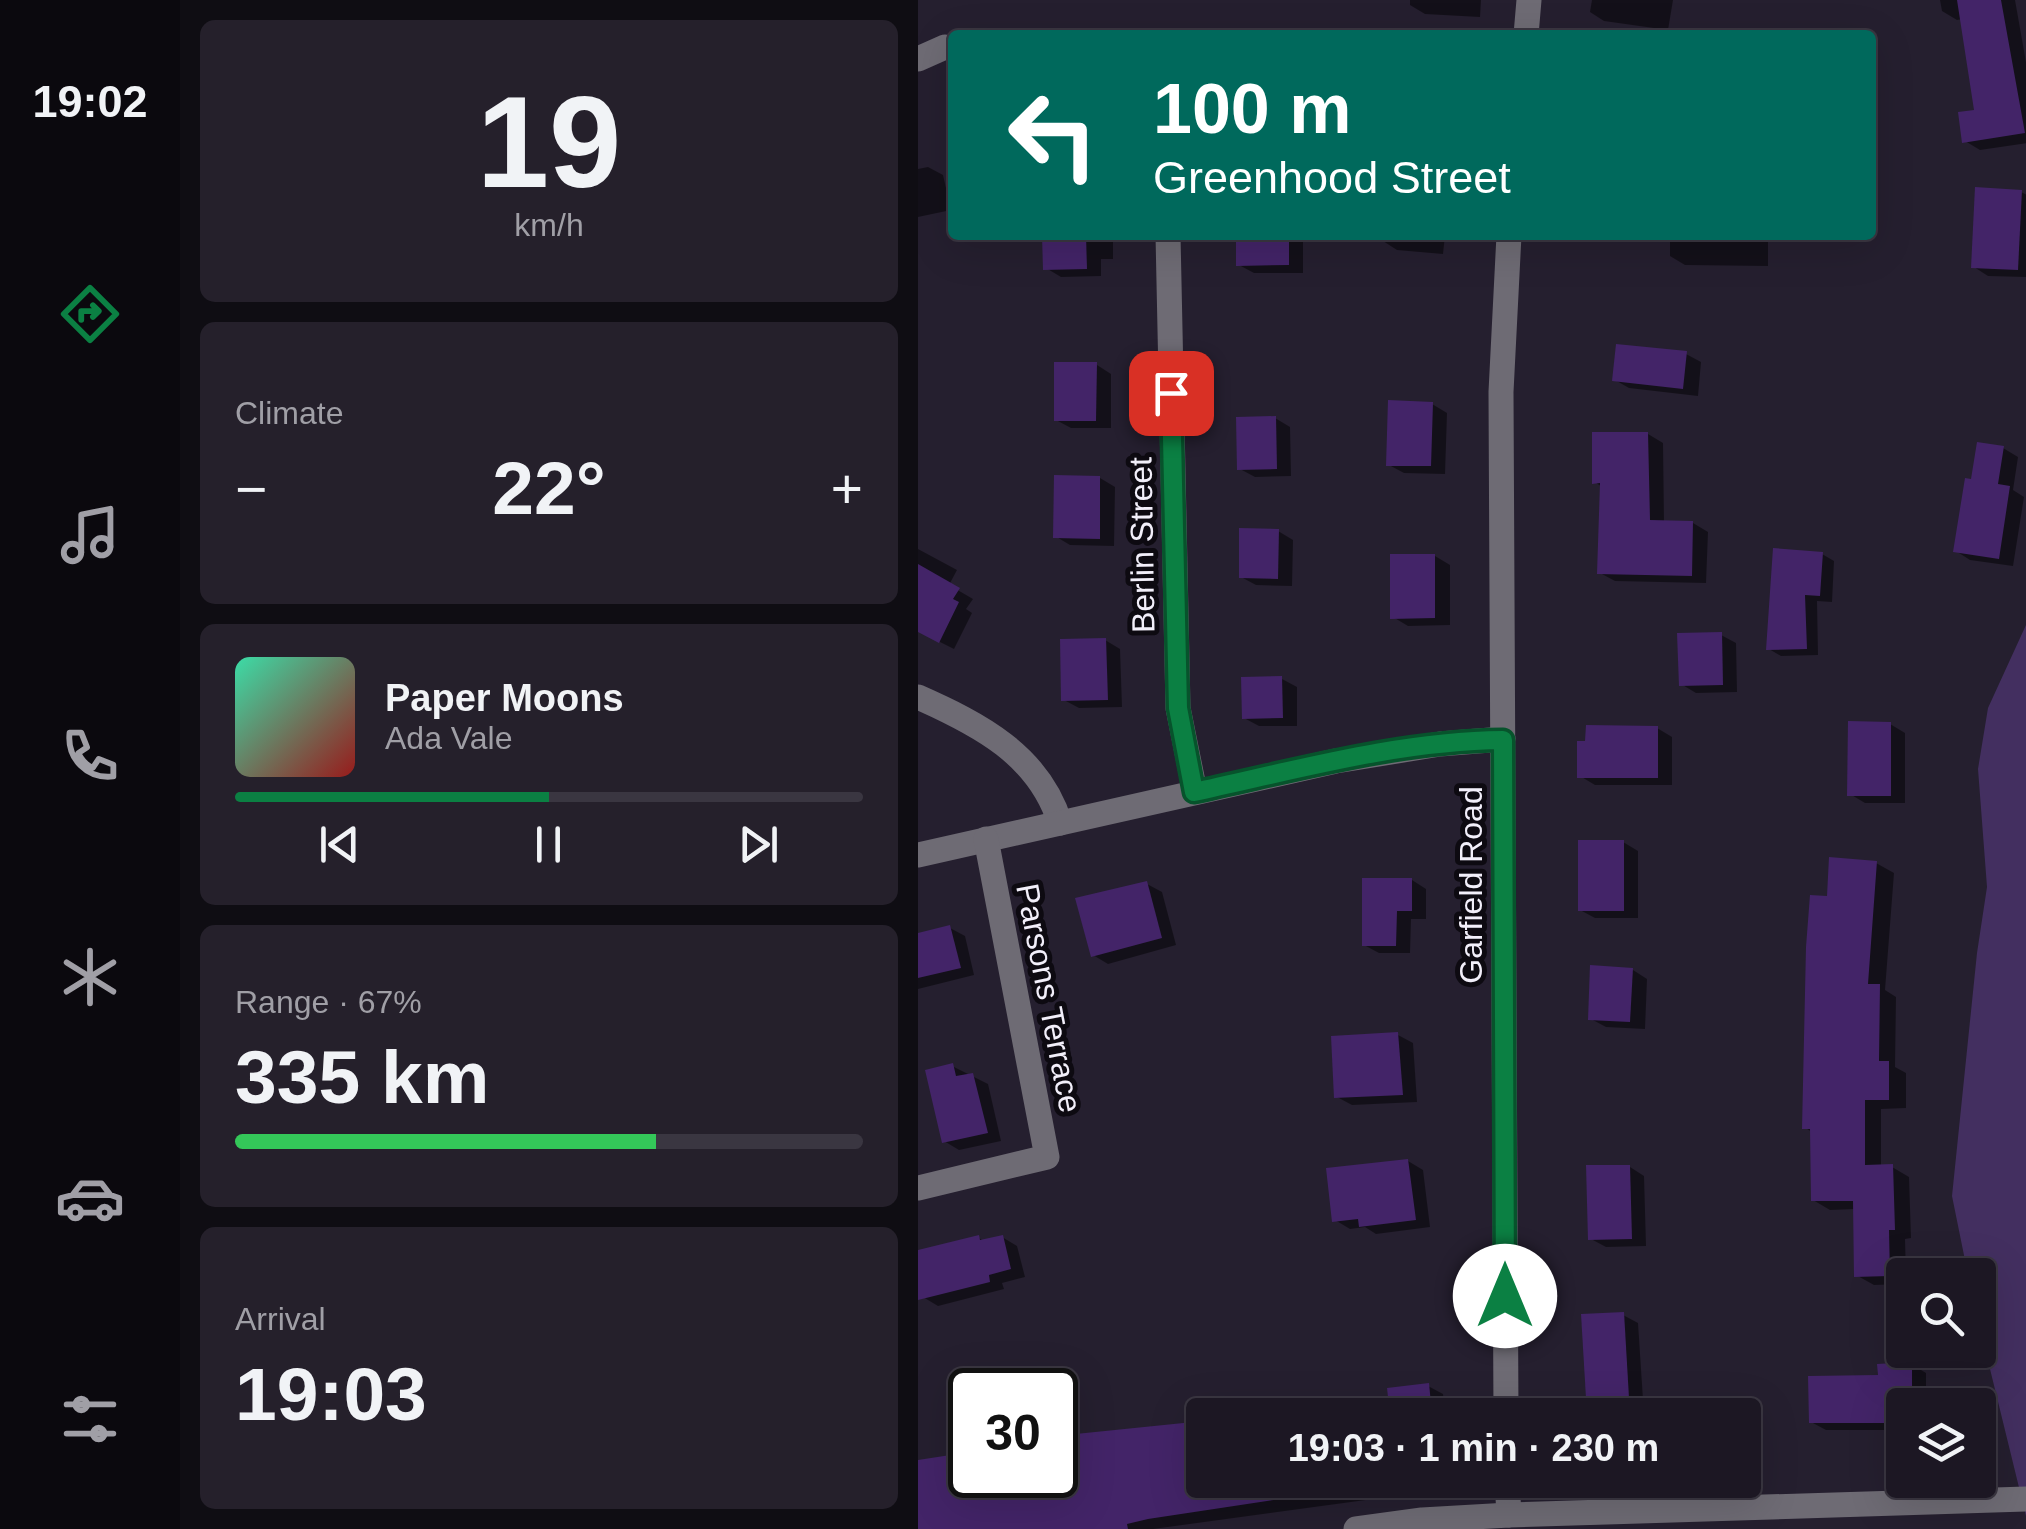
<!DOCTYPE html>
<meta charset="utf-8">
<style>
body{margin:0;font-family:Helvetica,sans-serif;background:#25202b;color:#f1f3f6;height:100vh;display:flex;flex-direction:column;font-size:38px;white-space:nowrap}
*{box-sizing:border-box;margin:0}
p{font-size:32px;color:#a09fa6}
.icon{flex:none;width:55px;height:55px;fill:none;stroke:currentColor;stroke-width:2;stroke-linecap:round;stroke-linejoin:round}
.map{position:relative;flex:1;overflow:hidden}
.drawer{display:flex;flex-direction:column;gap:20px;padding:20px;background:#0f0d13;width:738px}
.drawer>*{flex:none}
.guide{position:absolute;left:30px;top:30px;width:928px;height:210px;border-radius:10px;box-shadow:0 10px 40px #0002,0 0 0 2px #3a3641;background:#00695c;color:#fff;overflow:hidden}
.tools{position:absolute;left:968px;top:1258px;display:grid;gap:20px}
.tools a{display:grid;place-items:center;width:110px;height:110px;border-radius:10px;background:#1c1723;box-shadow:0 10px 40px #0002,0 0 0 2px #3a3641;font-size:50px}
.speed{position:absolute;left:30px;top:1368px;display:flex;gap:20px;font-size:50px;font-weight:700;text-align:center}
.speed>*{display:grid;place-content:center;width:130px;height:130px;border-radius:50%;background:#1c1723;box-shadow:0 10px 40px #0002,0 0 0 2px #3a3641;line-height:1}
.speed .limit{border:5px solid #111;border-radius:15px;background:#fff;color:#111}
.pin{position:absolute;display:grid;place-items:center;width:85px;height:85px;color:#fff;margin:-42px;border-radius:20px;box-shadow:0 5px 15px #0006}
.me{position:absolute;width:110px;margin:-55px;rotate:0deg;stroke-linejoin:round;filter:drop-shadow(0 0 8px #0008)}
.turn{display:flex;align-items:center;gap:35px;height:210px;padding:0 40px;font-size:45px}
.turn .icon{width:130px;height:130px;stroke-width:2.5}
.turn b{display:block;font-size:70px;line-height:85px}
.big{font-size:75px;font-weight:800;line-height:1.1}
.drawer .tile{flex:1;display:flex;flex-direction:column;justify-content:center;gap:15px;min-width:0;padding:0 35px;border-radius:15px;background:#25202b}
.drawer .dial{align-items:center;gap:0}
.dial b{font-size:130px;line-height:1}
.song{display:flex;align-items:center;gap:30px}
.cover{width:120px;height:120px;border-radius:15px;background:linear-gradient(135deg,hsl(160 70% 55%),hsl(0 70% 35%))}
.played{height:10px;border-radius:5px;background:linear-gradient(90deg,#0b8043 50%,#3a3641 50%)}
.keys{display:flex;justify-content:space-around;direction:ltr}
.heat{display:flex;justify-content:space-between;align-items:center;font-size:55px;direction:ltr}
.charge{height:15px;border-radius:8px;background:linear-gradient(90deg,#34c759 67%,#3a3641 0)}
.trip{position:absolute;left:268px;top:1398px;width:575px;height:100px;border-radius:10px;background:#1c1723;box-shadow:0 10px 40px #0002,0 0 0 2px #3a3641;font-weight:800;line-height:100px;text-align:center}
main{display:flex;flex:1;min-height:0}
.dock{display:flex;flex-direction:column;width:180px;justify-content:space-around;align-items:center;background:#0b090e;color:#a09fa6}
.dock .icon{width:70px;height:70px}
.dock .active{color:#0b8043}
.dock b{font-size:45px;color:#f1f3f6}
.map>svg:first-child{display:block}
.green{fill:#432f60}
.shadow{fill:#0007}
.building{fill:#432468}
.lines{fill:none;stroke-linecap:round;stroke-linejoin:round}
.minor{stroke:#6e6b74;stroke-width:25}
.route-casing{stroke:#07532c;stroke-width:25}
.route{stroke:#0b8043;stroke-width:18}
.labels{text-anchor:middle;stroke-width:10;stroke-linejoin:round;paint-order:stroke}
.street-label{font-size:32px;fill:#f2effa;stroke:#0d0a11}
</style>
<main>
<nav class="dock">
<b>19:02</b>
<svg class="icon active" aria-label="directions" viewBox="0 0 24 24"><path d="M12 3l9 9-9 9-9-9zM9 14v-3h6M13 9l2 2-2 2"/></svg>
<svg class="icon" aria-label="music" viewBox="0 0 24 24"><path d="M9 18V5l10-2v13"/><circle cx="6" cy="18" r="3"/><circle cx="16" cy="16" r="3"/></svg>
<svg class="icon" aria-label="phone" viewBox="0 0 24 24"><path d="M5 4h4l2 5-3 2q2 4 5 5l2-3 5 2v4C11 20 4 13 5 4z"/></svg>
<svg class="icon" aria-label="climate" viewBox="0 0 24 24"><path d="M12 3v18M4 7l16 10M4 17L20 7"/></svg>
<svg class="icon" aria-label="car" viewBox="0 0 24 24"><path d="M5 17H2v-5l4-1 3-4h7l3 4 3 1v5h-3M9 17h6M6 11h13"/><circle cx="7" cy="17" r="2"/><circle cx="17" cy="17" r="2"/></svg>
<svg class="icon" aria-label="filters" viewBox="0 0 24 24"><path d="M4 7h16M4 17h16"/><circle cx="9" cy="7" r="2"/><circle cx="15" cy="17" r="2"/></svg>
</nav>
<section class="drawer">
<div class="tile dial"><b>19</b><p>km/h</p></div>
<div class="tile"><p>Climate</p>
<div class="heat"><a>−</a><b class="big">22°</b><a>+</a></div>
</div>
<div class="tile">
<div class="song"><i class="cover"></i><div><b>Paper Moons</b><p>Ada Vale</p></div></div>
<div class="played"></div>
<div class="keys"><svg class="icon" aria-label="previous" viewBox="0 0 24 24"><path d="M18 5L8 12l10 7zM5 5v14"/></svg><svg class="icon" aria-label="pause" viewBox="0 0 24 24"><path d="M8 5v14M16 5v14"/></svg><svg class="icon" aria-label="next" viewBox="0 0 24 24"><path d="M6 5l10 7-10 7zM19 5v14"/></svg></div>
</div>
<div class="tile"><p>Range · 67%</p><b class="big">335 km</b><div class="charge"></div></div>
<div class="tile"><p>Arrival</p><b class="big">19:03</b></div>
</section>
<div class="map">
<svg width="1109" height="1529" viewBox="0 0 1109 1529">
<rect width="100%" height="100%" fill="#251f2f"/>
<path class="green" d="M1108,625V1516L1060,1320V1275H1050L1034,1196L1059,953L1069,887L1060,769L1070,708Z"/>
<g class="shadow">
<path d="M492,0H563L562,17L507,14L492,5Z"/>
<path d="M674,0H755L750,30L686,21L672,12Z"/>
<path d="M1022,0H1097L1109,68V143L1062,150L1047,141L1058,112L1044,19L1039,20L1024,11Z"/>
<path d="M10,167L25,175L33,210L0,217V169Z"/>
<path d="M1103,192L1109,195V277L1070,276L1056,267Z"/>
<path d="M127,235H195V259H183V276L143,277L128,268Z"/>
<path d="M321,235H385V273H336L321,265Z"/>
<path d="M465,235H527L525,254L479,250L465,241Z"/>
<path d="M752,235H850V266L767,265L752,256Z"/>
<path d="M768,354L783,362L780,396L711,388L697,380Z"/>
<path d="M179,365L193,374V428H153L138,420Z"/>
<path d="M514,404L529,413L527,474L486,473L471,465Z"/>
<path d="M357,418L372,427L373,476L337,477L322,469Z"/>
<path d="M730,434L745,443L746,522L775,523L790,532L788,583L697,581L682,573L684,487L677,482Z"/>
<path d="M1085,448L1100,457L1095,490L1106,497L1095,566L1052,560L1038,551L1055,482Z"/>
<path d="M182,478L197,487L196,546L152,545L137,536Z"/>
<path d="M360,531L375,540L374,586L338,585L323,577Z"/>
<path d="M0,549L39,570L31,585L55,599L48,609L54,613L36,649L0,631Z"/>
<path d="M904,554L916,561L914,602L899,601L900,655L863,656L851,649Z"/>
<path d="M517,556L532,565V625L490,626L475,617Z"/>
<path d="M803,635L818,643L819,692L778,693L763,684Z"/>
<path d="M187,640L202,649L204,707L161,708L146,700Z"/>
<path d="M364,679L379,687V726H341L326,718Z"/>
<path d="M972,724L987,733V803H947L932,794Z"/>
<path d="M739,728L754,737V785H677L662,776Z"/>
<path d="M705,842L720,851V918H677L662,910Z"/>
<path d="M958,863L976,873L967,990L978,997L977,1067L988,1073V1108L963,1109V1167H974L991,1177L993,1238L987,1239L988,1275H985V1284L956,1285L938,1275L937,1209L912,1210L895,1200L894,1132L886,1127L911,898Z"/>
<path d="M494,880L508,889V919H493L492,953H461L446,945Z"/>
<path d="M229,884L244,892L258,945L190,964L175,955Z"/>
<path d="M32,928L47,936L56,975L0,989V936Z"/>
<path d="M715,970L729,979L727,1029L688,1027L673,1019Z"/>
<path d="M480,1035L495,1043L499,1102L434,1105L419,1097Z"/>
<path d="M34,1066L70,1084L83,1141L41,1150L26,1141Z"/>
<path d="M490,1161L505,1170L512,1227L458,1234L447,1227L432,1229L417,1220Z"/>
<path d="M712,1167L726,1176L728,1246L688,1247L673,1239Z"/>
<path d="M84,1237L99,1246L107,1277L84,1283L86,1289L20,1306L5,1297L0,1278V1253L61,1238L67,1242Z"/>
<path d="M705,1315L720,1323L726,1415H671Z"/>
<path d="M993,1364L1008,1373V1405H985V1430H908L893,1422Z"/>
<path d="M510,1386L525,1394L527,1415H475Z"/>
<path d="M214,1429L285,1442V1480H535L536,1488L235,1529H0V1460L4,1462L52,1455V1475H138V1439Z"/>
</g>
<g class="building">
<path d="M1039,0H1083L1107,133L1044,143L1040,112L1056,110Z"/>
<path d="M1057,187L1104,190L1100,270L1053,268Z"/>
<path d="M124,235H168L169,269L125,270Z"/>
<path d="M318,235H371V265L318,266Z"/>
<path d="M698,344L769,351L765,389L694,381Z"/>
<path d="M136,362H179L178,421H136Z"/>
<path d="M470,400L515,402L513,466H468Z"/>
<path d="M358,416L359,469L319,470L318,417Z"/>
<path d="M674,432H730L732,520L775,521L774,576L679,574L682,483L674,484Z"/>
<path d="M1059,442L1086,446L1080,484L1092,486L1081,559L1035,552L1047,478L1053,479Z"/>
<path d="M136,475L182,476V539L135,538Z"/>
<path d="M321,528L361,529L360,579L321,578Z"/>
<path d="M855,548L905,552L902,596L887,595L889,649L848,650Z"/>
<path d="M472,554H517V618L472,619Z"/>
<path d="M0,564L42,588L35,599L41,602L21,643L0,632Z"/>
<path d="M804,632L805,685L761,686L759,633Z"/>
<path d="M188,638L190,700L143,701L142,639Z"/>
<path d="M364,676L365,718L324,719L323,677Z"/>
<path d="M930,721L973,722V796H929Z"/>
<path d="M668,725L740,726V778H659V741H667Z"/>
<rect x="660" y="840" width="46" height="71"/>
<path d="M911,857L959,861L950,984H962L961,1061H971V1100H947V1165L975,1164L977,1230H971L972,1276L936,1277L935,1201H893L892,1129H884L888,947L892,895L909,896Z"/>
<path d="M444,878H494V911H479L478,946H444Z"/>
<path d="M229,881L244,938L173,957L157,898Z"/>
<path d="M32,925L43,968L0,978V933Z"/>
<path d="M672,965L715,968L712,1022L670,1020Z"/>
<path d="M480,1032L485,1095L416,1098L413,1036Z"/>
<path d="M35,1063L38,1076L55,1073L70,1133L24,1143L7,1070Z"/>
<path d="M490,1159L498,1220L441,1227L440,1219L414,1222L408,1168Z"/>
<path d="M668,1165H712L714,1239L670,1240Z"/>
<path d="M61,1235L62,1240L85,1235L93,1269L71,1275L72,1282L0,1300V1250Z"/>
<path d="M706,1312L712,1415H669L663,1314Z"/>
<path d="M994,1362V1405H985V1423H891L890,1376L960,1375L959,1364Z"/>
<path d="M511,1383L514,1415H472L469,1388Z"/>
<path d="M285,1421V1480H375L376,1497L230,1519L209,1524L210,1529H0V1460L52,1452V1475H138V1436Z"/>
</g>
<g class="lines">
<g class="minor">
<path d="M608,35L611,0"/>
<path d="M0,59L27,47"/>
<path d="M250,235L260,708L277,792"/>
<path d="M0,697C61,724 121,755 142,823"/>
<path d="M0,855L418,761L522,744L585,739"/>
<path d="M0,1188L129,1157L68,839"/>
<path d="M588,1415L583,392L591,235"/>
<path d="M589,1480L591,1515"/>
<path d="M438,1529L504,1520L591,1515L1109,1499"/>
</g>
</g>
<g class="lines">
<defs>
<path id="route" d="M253,393L260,708L276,792C378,770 481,741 585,740L587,1296"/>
</defs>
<use href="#route" class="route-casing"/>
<use href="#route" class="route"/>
</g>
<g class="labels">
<g class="street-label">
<text transform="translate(224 545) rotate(-91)" y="11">Berlin Street</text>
<text transform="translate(553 885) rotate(-90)" y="11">Garfield Road</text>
<text transform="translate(131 998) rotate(79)" y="11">Parsons Terrace</text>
</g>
</g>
</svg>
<div class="tools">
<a><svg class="icon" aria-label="search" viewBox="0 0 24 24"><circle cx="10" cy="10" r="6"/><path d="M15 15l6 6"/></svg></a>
<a><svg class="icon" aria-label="layers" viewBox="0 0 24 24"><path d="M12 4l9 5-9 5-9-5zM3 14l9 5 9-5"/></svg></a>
</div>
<div class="speed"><div class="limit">30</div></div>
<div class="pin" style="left:253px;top:393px;background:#d93025"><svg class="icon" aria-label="arrive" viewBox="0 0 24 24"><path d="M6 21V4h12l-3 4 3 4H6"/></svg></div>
<svg class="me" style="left:587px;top:1296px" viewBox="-20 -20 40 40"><circle r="19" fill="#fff"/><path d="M0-13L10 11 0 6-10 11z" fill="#0b8043"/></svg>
<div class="trip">19:03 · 1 min · 230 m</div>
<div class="guide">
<div class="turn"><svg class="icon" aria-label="left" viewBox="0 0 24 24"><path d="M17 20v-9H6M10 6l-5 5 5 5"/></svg><div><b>100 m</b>Greenhood Street</div></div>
</div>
</div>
</main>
